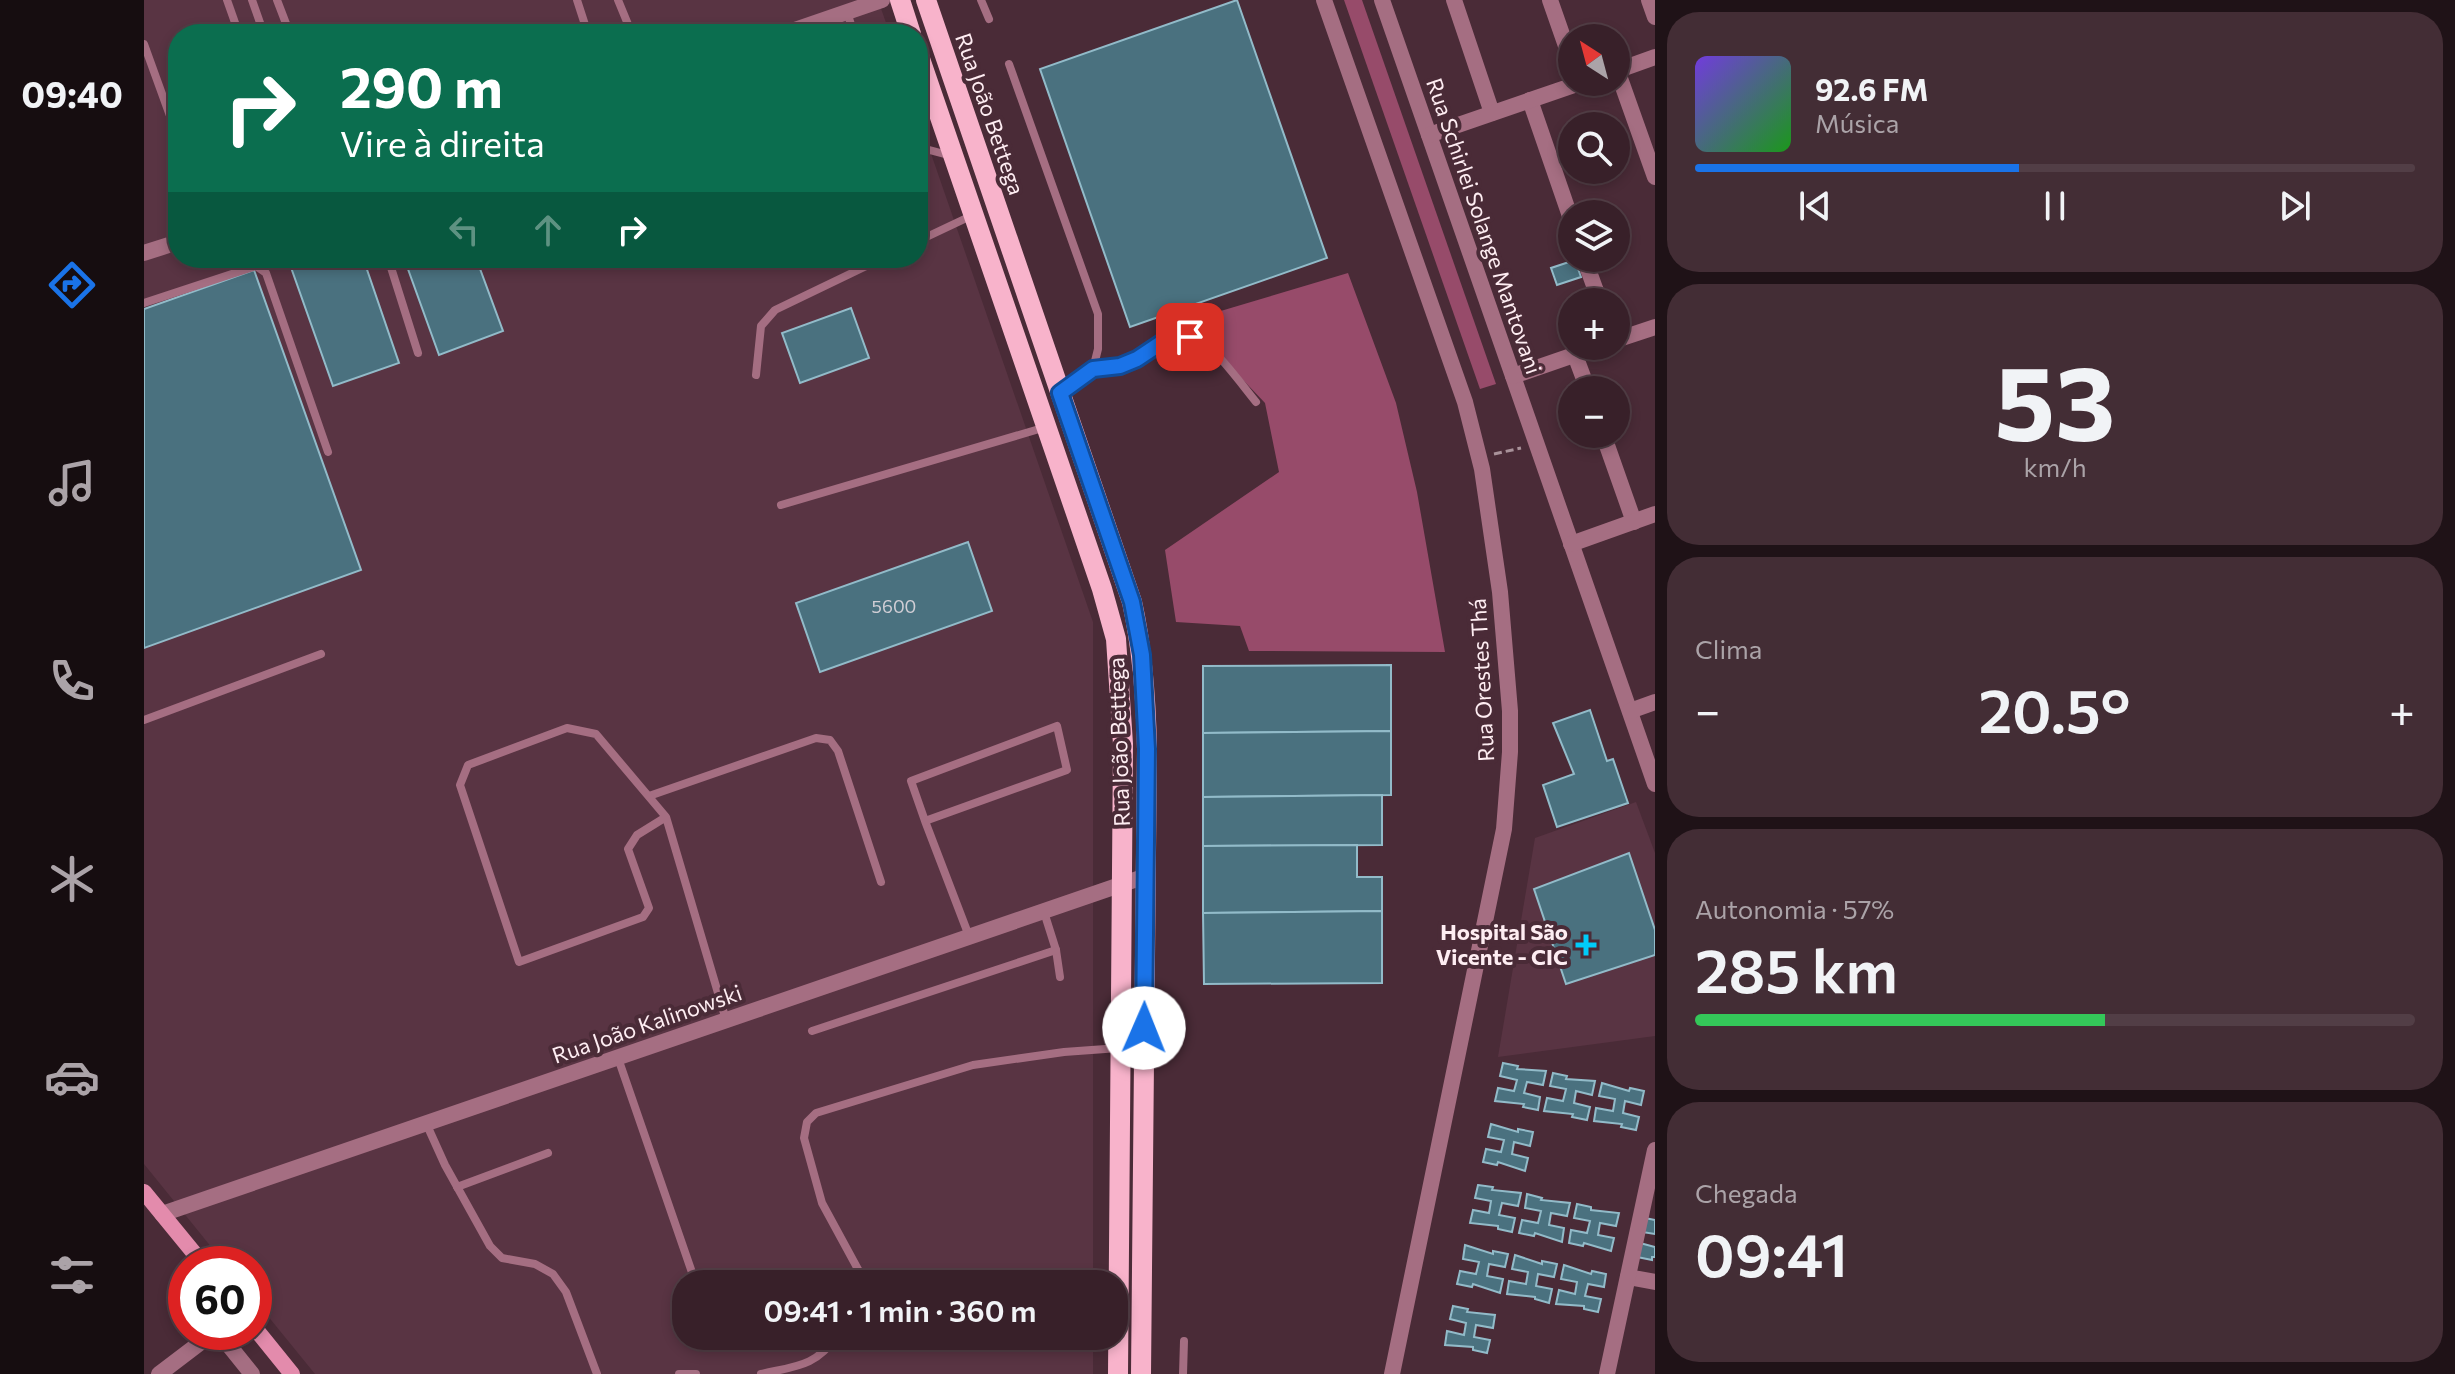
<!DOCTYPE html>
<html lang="pt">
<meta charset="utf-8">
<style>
body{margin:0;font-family:Commissioner,sans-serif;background:#432d35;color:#f1f3f6;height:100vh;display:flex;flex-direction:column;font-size:30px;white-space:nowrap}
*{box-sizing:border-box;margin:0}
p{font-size:26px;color:#aba3a8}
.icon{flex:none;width:44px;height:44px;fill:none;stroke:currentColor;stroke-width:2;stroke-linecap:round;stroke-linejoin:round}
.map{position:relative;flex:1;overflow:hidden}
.drawer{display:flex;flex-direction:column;gap:12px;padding:12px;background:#1f1217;width:800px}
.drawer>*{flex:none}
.top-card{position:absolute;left:24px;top:24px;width:760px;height:244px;border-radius:32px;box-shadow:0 4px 12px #0003,0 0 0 2px #523e46;background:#0b6e4f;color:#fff;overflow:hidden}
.needle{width:52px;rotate:324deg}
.buttons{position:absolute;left:1414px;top:24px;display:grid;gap:16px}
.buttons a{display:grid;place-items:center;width:72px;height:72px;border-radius:50%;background:#382029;box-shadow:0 4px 12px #0003,0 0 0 2px #523e46;font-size:40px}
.speed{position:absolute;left:24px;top:1246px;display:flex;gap:16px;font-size:40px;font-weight:700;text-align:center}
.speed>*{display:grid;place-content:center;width:104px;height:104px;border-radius:50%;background:#382029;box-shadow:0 4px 12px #0003,0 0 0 2px #523e46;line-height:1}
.speed .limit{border:12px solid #d22;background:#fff;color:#111}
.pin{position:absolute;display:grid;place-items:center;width:68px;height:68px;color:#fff;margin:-34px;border-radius:16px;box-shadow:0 4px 12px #0006}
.me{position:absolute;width:88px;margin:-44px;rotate:1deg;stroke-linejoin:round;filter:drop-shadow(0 0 6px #0008)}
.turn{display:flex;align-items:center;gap:28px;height:168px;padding:0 40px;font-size:36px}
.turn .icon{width:104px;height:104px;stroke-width:2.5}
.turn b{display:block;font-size:56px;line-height:68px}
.lanes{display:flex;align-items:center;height:76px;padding:0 40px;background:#0003;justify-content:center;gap:40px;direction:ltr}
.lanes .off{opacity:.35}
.big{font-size:60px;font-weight:600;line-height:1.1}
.drawer .widget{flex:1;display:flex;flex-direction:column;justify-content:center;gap:12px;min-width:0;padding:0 28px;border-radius:32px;background:#432d35}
.drawer .dial{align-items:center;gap:0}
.dial b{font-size:104px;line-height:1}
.song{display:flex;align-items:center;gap:24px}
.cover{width:96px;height:96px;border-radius:12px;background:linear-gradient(135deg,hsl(260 70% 55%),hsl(120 70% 35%))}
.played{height:8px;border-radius:4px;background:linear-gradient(90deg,#1a73e8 45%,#523e46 45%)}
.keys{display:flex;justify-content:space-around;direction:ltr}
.heat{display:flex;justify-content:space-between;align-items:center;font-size:44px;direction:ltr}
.charge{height:12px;border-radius:6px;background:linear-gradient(90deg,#34c759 57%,#523e46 0)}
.trip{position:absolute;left:528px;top:1270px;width:456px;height:80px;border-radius:32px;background:#382029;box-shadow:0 4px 12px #0003,0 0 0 2px #523e46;font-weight:600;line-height:80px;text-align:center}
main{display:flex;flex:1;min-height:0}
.tabs{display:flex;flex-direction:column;width:144px;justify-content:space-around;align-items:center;background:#160d10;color:#aba3a8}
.tabs .icon{width:56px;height:56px}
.tabs .current{color:#1a73e8}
.tabs b{font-size:36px;color:#f1f3f6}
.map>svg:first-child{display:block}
.built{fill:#593443}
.forest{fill:#974b6a}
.building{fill:#4a717f;stroke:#92bbc9;stroke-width:2}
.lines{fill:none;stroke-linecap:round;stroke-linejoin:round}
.path{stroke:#a9929a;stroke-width:3;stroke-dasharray:8 4;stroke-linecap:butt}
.lane{stroke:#a56e82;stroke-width:8}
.street{stroke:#a56e82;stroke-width:16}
.secondary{stroke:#e38bac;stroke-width:16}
.primary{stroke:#f8b3cb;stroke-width:20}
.route-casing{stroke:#114b97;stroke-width:20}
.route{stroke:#1a73e8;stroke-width:14}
.poi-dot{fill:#00cbf9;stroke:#4a2b37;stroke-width:3}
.labels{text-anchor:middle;stroke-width:8;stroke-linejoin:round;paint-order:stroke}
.number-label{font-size:18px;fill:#d1ced5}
.street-label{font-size:22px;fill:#feedf2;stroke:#4a2b37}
.poi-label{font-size:22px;font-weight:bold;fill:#feedf2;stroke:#4a2b37;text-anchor:end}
</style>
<main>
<nav class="tabs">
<b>09:40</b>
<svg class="icon current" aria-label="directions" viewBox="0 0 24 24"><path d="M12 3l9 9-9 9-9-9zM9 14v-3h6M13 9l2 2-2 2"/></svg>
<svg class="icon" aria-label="music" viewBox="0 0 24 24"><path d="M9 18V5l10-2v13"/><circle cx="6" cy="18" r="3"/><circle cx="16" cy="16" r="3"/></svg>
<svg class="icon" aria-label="phone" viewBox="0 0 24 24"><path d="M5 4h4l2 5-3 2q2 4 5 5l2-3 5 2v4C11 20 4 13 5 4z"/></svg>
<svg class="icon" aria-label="climate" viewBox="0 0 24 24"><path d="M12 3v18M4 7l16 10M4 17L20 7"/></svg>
<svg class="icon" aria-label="car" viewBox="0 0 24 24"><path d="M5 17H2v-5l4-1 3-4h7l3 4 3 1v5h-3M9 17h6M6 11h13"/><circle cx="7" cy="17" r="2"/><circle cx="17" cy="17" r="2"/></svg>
<svg class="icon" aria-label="filters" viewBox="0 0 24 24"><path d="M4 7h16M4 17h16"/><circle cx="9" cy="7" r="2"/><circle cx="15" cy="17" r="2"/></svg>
</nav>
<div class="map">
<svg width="1511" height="1374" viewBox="0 0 1511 1374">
<rect width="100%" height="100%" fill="#4a2b37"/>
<g class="built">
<path d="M0,0H734L746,34H34V258H774V116L949,622V1284H542V1336H949V1374H171L110,1299V1264H81L0,1164Z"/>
<path d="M1492,802L1511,853V1036L1354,1057L1391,838Z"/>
</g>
<g class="forest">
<path d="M1200,0H1218L1352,384L1336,389Z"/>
<path d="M1204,273L1252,403L1273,492L1301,652L1105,651L1096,626L1032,622L1021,550L1135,472L1121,403L1043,321Z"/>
</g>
<g class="building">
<path d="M1093,0L1183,258L986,327L896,69Z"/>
<path d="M148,258H219L255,363L189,386L144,259Z"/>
<path d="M260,258H332L359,331L295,355Z"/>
<path d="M1431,260L1437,277L1413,285L1407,268Z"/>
<path d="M110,270L217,570L0,648V309Z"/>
<path d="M707,308L725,358L656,383L638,333Z"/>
<path d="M824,542L848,611L676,672L652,603Z"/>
<path d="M1247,665V731L1059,733V666Z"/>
<path d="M1446,710L1463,761L1469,759L1484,803L1413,827L1399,785L1430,774L1409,723Z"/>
<path d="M1247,731V795L1059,797V733Z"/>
<path d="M1238,795V845L1059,846V797Z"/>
<path d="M1213,845V877H1238V911L1059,913V846Z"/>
<path d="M1485,853L1511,930V955L1422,984L1390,889Z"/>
<path d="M1238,911V983L1060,984L1059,913Z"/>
<path d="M1359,1063L1374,1066L1373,1069L1402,1071L1399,1085L1383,1082L1380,1093L1396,1097L1394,1110L1379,1107L1380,1104L1351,1101L1354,1088L1370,1091L1373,1080L1356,1076Z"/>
<path d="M1409,1073L1423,1076L1422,1079L1451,1081L1448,1095L1432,1091L1430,1103L1446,1107L1443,1120L1428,1117L1429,1114L1400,1111L1403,1098L1419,1101L1422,1089L1406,1086Z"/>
<path d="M1458,1083L1485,1091L1486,1088L1500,1091L1497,1105L1481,1101L1479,1113L1495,1117L1492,1130L1477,1127L1478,1124L1450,1121L1452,1108L1469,1111L1471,1099L1455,1096Z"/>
<path d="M1347,1124L1374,1132V1129L1389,1132L1386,1146L1370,1142L1368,1154L1384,1158L1381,1171L1354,1162L1353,1165L1339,1162L1342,1149L1357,1152L1360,1140L1344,1137Z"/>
<path d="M1334,1185L1349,1187L1348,1190L1377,1193L1374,1206L1358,1203L1355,1215L1371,1218L1368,1232L1354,1229V1226L1326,1223L1329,1210L1345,1213L1347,1201L1331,1198Z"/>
<path d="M1383,1194L1398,1198L1397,1200L1426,1203L1423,1216L1407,1213L1405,1225L1420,1228L1418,1242L1391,1233L1390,1236L1375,1233L1378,1220L1394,1223L1397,1211L1381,1208Z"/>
<path d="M1433,1204L1447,1207V1210L1475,1213L1472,1226L1456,1223L1454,1235L1470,1238L1467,1251L1440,1243L1439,1246L1425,1243L1427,1230L1443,1233L1446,1221L1430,1218Z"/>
<path d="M1501,1218L1511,1220V1234L1498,1232Z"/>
<path d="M1496,1243L1511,1247V1257H1508V1260L1493,1257Z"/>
<path d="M1321,1245L1349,1254V1251L1364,1254L1361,1267L1345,1264L1343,1276L1359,1279L1356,1293L1329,1284L1328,1287L1313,1284L1316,1271L1332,1274L1335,1262L1319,1259Z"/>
<path d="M1371,1255L1398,1264V1261L1413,1264L1410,1277L1394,1274L1392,1286L1408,1289L1405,1303L1391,1299V1297L1363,1294L1365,1281L1382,1284L1384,1272L1368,1269Z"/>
<path d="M1420,1265L1447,1274L1448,1271L1462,1274L1460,1287L1444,1284L1441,1296L1457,1299L1454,1312L1440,1309V1306L1412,1304L1415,1290L1431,1294L1433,1282L1417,1279Z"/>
<path d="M1309,1306L1324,1309L1323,1312L1351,1315L1349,1328L1332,1325L1330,1337L1346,1340L1343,1353L1329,1350V1347L1301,1345L1303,1331L1320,1335L1322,1323L1306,1319Z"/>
</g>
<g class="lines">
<path class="path" d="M1350,454L1377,448"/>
<g class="lane">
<path d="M83,0L95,34"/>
<path d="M108,0L120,34"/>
<path d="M133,0L146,34"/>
<path d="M433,0L444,34"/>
<path d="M474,0L488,34"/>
<path d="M837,0L845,19"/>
<path d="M703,12L710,34"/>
<path d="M0,44L34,138"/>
<path d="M865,64L954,314V349L949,369L918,391"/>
<path d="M774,147L808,156"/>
<path d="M774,241L829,215"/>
<path d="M244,258L274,353"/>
<path d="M0,303L112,266L122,273L184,452"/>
<path d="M949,369C960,368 971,368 981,365C1005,355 1034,324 1062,344C1077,356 1099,386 1112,402"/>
<path d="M612,375L617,326L631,310L739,258"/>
<path d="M637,505L902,427"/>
<path d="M0,720L177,654"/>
<path d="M505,796L672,738L686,740L694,751L737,882"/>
<path d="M522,817L493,835L484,849L505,908L499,917L375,962L316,785L324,765L423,728L452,734L522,817L582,1020"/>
<path d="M781,821L767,781L913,726L923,770L781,821L825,936"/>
<path d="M912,950L916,977"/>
<path d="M668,1031L912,950L900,912"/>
<path d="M474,1058L552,1284"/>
<path d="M282,1123L301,1165L346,1246L358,1258L391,1264L409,1274L422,1292L453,1374"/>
<path d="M313,1187L404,1153"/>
<path d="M722,1284L678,1203L660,1138L663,1122L672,1113L829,1065L920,1052L975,1048"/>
<path d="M535,1374H552"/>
<path d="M617,1374C652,1366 671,1367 693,1336"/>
<path d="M1039,1374L1040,1341"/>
</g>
<g class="street">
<path d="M1180,0L1321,402L1338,469L1356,592L1366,711V752L1360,829L1248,1374"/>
<path d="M1238,0L1511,784"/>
<path d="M1310,0L1348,113"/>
<path d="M1406,0L1428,63"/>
<path d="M1505,0L1511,17"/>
<path d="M639,34L738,0"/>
<path d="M1473,70L1511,177"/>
<path d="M1472,71L1511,57"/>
<path d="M1386,100L1428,222"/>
<path d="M1285,135L1439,82"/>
<path d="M0,253L34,242"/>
<path d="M1440,258L1456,302"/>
<path d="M1472,340L1511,327"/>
<path d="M1431,355L1444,390"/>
<path d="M1369,376L1456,346"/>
<path d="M1459,434L1490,522"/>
<path d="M1427,544L1511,514"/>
<path d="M1486,711L1511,702"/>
<path d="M18,1214L1002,876"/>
<path d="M1484,1277L1511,1282"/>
<path d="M15,1374L69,1333L79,1338L108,1374"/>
<path d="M1463,1374L1511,1150"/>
</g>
<g class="secondary">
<path d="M0,1192L59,1264"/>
<path d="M110,1327L148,1374"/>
</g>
<g class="primary">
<path d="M756,0L767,34"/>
<path d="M782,0L988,602C999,651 1002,699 1003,749L997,1374"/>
<path d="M774,53L958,589L972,639L979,744L974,1374"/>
</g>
</g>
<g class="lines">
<defs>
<path id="route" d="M1000,1028L1003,749L998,655L988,602L916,393L949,369L976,366L993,359L1017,343L1046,337"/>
</defs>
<use href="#route" class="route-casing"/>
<use href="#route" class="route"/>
</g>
<path class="poi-dot" d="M1438 933h8v8h8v8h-8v8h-8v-8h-8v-8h8z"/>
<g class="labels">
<g class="number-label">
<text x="750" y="613">5600</text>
</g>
<g class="street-label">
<text transform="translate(846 114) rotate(71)" y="8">Rua João Bettega</text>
<text transform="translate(1340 226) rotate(71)" y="8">Rua Schirlei Solange Mantovani</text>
<text transform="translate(1338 680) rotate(-93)" y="8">Rua Orestes Thá</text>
<text transform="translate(975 742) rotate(-92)" y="8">Rua João Bettega</text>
<text transform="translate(503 1024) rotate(-19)" y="8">Rua João Kalinowski</text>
</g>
<g class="poi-label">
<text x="1424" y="940">Hospital São<tspan x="1424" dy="25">Vicente - CIC</tspan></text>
</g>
</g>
</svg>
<div class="buttons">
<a><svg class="needle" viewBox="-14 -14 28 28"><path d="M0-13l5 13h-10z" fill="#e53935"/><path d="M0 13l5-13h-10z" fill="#aba3a8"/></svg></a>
<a><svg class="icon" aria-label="search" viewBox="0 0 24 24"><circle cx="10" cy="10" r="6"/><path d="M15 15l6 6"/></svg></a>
<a><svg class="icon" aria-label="layers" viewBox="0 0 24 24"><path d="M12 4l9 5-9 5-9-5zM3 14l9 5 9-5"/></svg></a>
<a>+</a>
<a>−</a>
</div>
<div class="speed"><div class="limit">60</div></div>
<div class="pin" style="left:1046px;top:337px;background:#d93025"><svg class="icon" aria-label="arrive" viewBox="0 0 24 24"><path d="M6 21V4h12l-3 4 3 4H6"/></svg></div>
<svg class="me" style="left:1000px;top:1028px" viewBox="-20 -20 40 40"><circle r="19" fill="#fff"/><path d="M0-13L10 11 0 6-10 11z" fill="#1a73e8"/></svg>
<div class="trip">09:41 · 1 min · 360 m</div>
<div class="top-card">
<div class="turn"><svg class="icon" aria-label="right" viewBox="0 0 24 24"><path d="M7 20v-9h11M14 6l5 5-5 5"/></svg><div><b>290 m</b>Vire à direita</div></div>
<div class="lanes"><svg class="icon off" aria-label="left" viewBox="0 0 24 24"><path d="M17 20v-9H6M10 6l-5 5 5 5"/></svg><svg class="icon off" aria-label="ahead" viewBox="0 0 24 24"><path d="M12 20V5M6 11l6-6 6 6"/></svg><svg class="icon" aria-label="right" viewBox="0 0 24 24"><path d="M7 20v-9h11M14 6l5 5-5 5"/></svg></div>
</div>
</div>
<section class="drawer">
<div class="widget">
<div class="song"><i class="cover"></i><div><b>92.6 FM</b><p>Música</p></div></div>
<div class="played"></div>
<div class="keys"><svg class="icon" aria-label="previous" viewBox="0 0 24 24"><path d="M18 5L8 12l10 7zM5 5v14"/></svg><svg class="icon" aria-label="pause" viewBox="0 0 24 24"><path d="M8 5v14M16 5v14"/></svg><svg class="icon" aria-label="next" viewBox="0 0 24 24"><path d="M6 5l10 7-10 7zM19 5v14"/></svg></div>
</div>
<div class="widget dial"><b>53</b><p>km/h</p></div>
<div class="widget"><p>Clima</p>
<div class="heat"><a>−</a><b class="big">20.5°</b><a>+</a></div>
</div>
<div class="widget"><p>Autonomia · 57%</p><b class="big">285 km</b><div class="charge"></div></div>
<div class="widget"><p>Chegada</p><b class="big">09:41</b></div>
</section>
</main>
